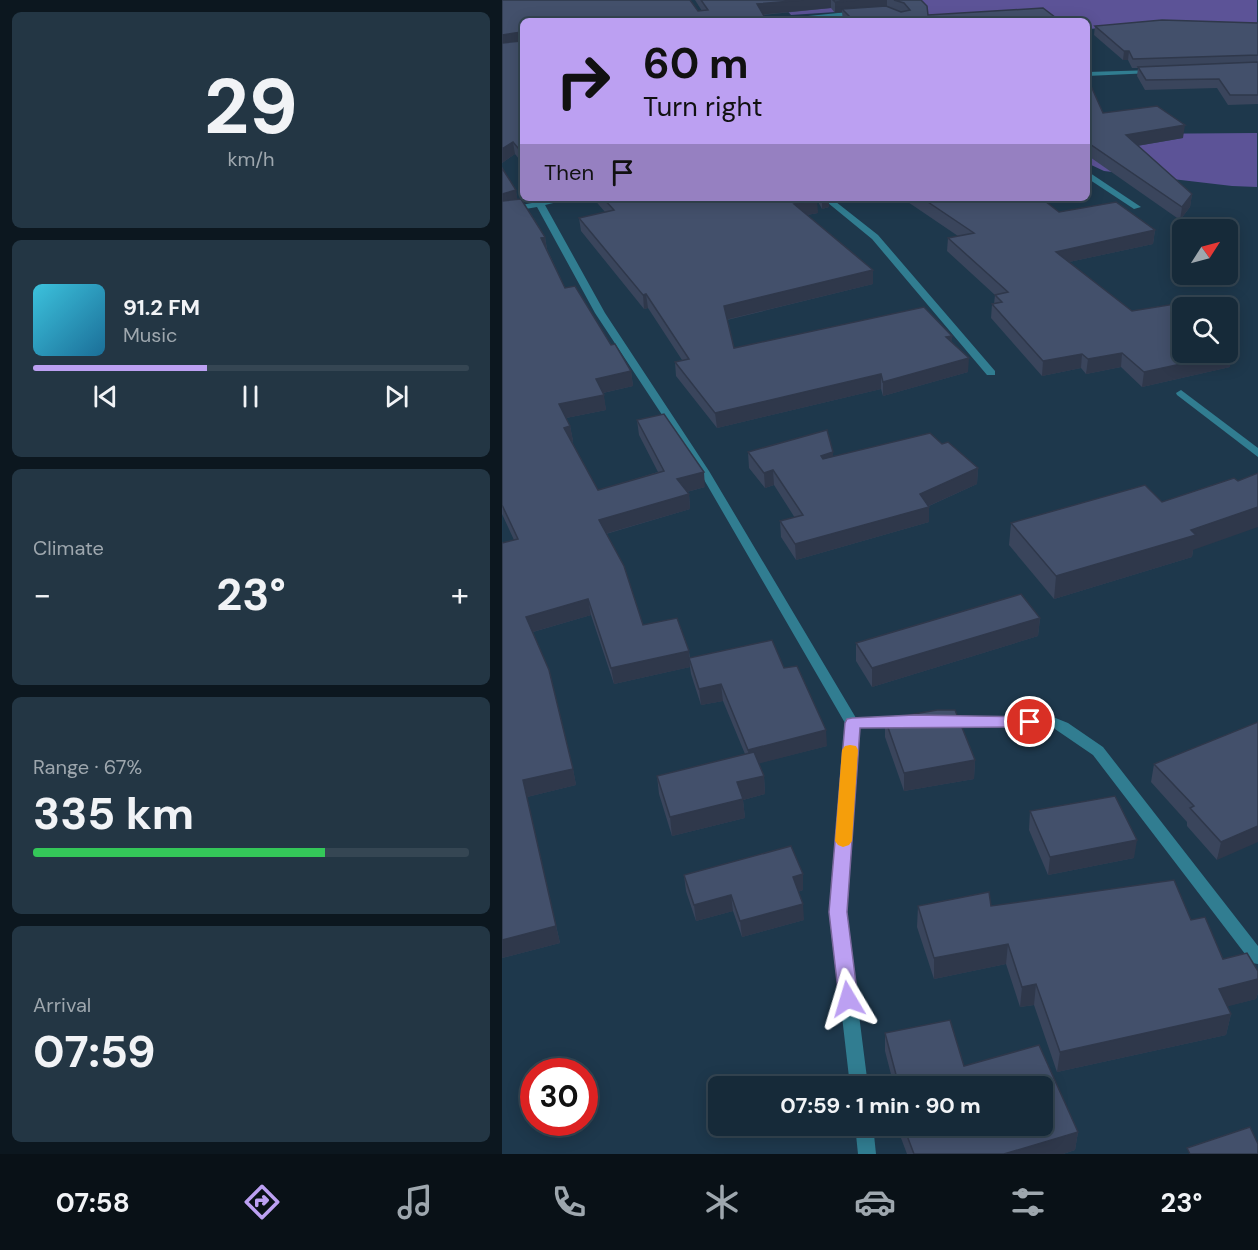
<!DOCTYPE html>
<meta charset="utf-8">
<style>
body{margin:0;font-family:"DM Sans",sans-serif;background:#233644;color:#f1f3f6;height:100vh;display:flex;flex-direction:column;font-size:22px;white-space:nowrap}
*{box-sizing:border-box;margin:0}
p{font-size:20px;color:#9ea7ae}
.icon{flex:none;width:33px;height:33px;fill:none;stroke:currentColor;stroke-width:2;stroke-linecap:round;stroke-linejoin:round}
.map{position:relative;flex:1;overflow:hidden}
.panel{display:flex;flex-direction:column;gap:12px;padding:12px;background:#0c171f;width:502px}
.panel>*{flex:none}
.hud{position:absolute;left:18px;top:18px;width:570px;height:183px;border-radius:9px;box-shadow:0 3px 15px #0003,0 0 0 2px #354653;background:#bca0f2;color:#111;overflow:hidden}
.needle{width:39px;rotate:54deg}
.fabs{position:absolute;left:670px;top:219px;display:grid;gap:12px}
.fabs a{display:grid;place-items:center;width:66px;height:66px;border-radius:9px;background:#162a39;box-shadow:0 3px 15px #0003,0 0 0 2px #354653;font-size:30px}
.speed{position:absolute;left:18px;top:1058px;display:flex;gap:12px;font-size:30px;font-weight:700;text-align:center}
.speed>*{display:grid;place-content:center;width:78px;height:78px;border-radius:50%;background:#162a39;box-shadow:0 3px 15px #0003,0 0 0 2px #354653;line-height:1}
.speed .limit{border:9px solid #d22;background:#fff;color:#111}
.pin{position:absolute;display:grid;place-items:center;width:51px;height:51px;color:#fff;margin:-26px;border:3px solid #fff;border-radius:50%;box-shadow:0 2px 6px #0007}
.me{position:absolute;width:66px;margin:-33px;rotate:353deg;stroke-linejoin:round;filter:drop-shadow(0 0 4px #0008)}
.turn{display:flex;align-items:center;gap:21px;height:126px;padding:0 24px;font-size:27px}
.turn .icon{width:78px;height:78px;stroke-width:2.5}
.turn b{display:block;font-size:42px;line-height:51px}
.then{display:flex;align-items:center;height:57px;padding:0 24px;background:#0003;gap:12px;font-size:22px}
.big{font-size:45px;font-weight:700;line-height:1.1}
.panel .tile{flex:1;display:flex;flex-direction:column;justify-content:center;gap:9px;min-width:0;padding:0 21px;border-radius:9px;background:#233644}
.panel .dial{align-items:center;gap:0}
.dial b{font-size:78px;line-height:1}
.song{display:flex;align-items:center;gap:18px}
.cover{width:72px;height:72px;border-radius:9px;background:linear-gradient(135deg,hsl(190 70% 55%),hsl(200 70% 35%))}
.played{height:6px;border-radius:3px;background:linear-gradient(90deg,#bca0f2 40%,#354653 40%)}
.keys{display:flex;justify-content:space-around;direction:ltr}
.heat{display:flex;justify-content:space-between;align-items:center;font-size:33px;direction:ltr}
.charge{height:9px;border-radius:4px;background:linear-gradient(90deg,#34c759 67%,#354653 0)}
.trip{position:absolute;left:206px;top:1076px;width:345px;height:60px;border-radius:9px;background:#162a39;box-shadow:0 3px 15px #0003,0 0 0 2px #354653;font-weight:700;line-height:60px;text-align:center}
.dock{display:flex;height:96px;justify-content:space-around;align-items:center;background:#091117;color:#9ea7ae}
.dock .icon{width:42px;height:42px}
.dock .active{color:#bca0f2}
.dock b{font-size:27px;color:#f1f3f6}
main{display:flex;flex:1;min-height:0}
.map>svg:first-child{display:block}
.green{fill:#5c5397}
.lines{fill:none;stroke-linecap:round;stroke-linejoin:round}
.street{fill:#317d91;fill-rule:evenodd}
.wall{fill:#3a455c}
.shaded-wall{fill:#2f384b}
.building{fill:#43506b;stroke:#2f384b;stroke-width:1.5}
.route{fill:#bca0f2;stroke:#7a689d;stroke-width:1.5}
.slow{fill:#f59e0b}
</style>
<main>
<section class="panel">
<div class="tile dial"><b>29</b><p>km/h</p></div>
<div class="tile">
<div class="song"><i class="cover"></i><div><b>91.2 FM</b><p>Music</p></div></div>
<div class="played"></div>
<div class="keys"><svg class="icon" aria-label="previous" viewBox="0 0 24 24"><path d="M18 5L8 12l10 7zM5 5v14"/></svg><svg class="icon" aria-label="pause" viewBox="0 0 24 24"><path d="M8 5v14M16 5v14"/></svg><svg class="icon" aria-label="next" viewBox="0 0 24 24"><path d="M6 5l10 7-10 7zM19 5v14"/></svg></div>
</div>
<div class="tile"><p>Climate</p>
<div class="heat"><a>−</a><b class="big">23°</b><a>+</a></div>
</div>
<div class="tile"><p>Range · 67%</p><b class="big">335 km</b><div class="charge"></div></div>
<div class="tile"><p>Arrival</p><b class="big">07:59</b></div>
</section>
<div class="map">
<svg width="756" height="1154" viewBox="0 0 756 1154">
<rect width="100%" height="100%" fill="#1e384c"/>
<g class="green">
<path d="M276,0H755V38L621,27L585,29V21H415L394,8L289,15Z"/>
<path d="M755,133V187L730,186L602,171L585,163V142L619,134Z"/>
</g>
<g class="lines">
<g class="street">
<path d="M356,11L359,13L358,14L295,21H273L276,19Z"/>
<path d="M652,70L653,71L650,73L585,76V72Z"/>
<path d="M585,173H588L639,207L632,209L585,178Z"/>
<path d="M55,198H72L43,205L103,313L207,471L354,718L397,716L402,718L404,721L402,724L397,726L356,727L344,912L366,1086H348L328,912L343,723L197,471L93,313L35,207L0,213V209Z"/>
<path d="M320,198H329L376,235L493,371V375H485L370,239Z"/>
<path d="M679,390L756,448V457L675,395L674,393Z"/>
<path d="M441,716L551,717L566,723L601,747L756,946V964L750,963L591,755L550,727L441,726L436,724L434,721L436,718Z"/>
<path d="M353,1125H371L374,1154H356Z"/>
</g>
</g>
<g class="wall">
<path d="M0,0L196,11H200L193,0H419L426,15L558,21H341L340,12L333,13L329,8L261,15L21,21V164L13,154L0,163Z"/>
<path d="M756,23V104L726,105L715,88L643,90L635,76L636,68H630L626,60H621L592,35L593,26Z"/>
<path d="M585,77L601,113L681,138L635,146L690,194L688,207L678,220L585,155Z"/>
<path d="M0,168L14,190L15,199L43,237L45,249L63,288L129,371L131,386L101,393L104,410L64,418L68,426L71,441L70,442L96,490L156,472L137,435L135,420L203,487L185,492L187,494L188,509L104,534L141,625L187,651L188,658L282,668L325,746L257,763L262,776L263,794L241,800L243,818L170,836L157,794L155,776L243,754L221,701L199,705L189,674L188,667L112,684L89,615L31,632L71,769L74,785L25,797L58,943L0,958L12,540L0,514Z"/>
<path d="M91,198H312L316,213L305,215L371,270V284L225,320L232,348L450,336L449,342L466,372L381,396L379,389L215,428L174,376L173,362L180,360L146,308L142,309L79,231L77,218L103,212Z"/>
<path d="M314,198H327V207L320,209Z"/>
<path d="M333,198H354L339,203Z"/>
<path d="M400,198H539L557,212L653,230L651,244L567,262L630,311L728,367L640,387L619,367L584,374L579,368L540,376L489,318L490,304H492L493,295L445,251L446,238L456,236Z"/>
<path d="M440,444L476,468L475,484L427,506V522L294,560L279,537L278,521L293,518L272,485L263,488L247,468L246,452H331V456Z"/>
<path d="M509,523L691,550L690,557L552,599L507,545Z"/>
<path d="M538,618L536,636L370,687L354,661V643Z"/>
<path d="M383,719L473,760L472,779L402,791L383,737Z"/>
<path d="M756,722L715,860L685,826V822L649,782L652,764Z"/>
<path d="M528,811L632,858L546,875L527,830Z"/>
<path d="M301,874V890L296,892L302,920L240,937L231,911L194,921L184,891L182,875Z"/>
<path d="M416,906H489L689,920L721,959L756,971V993L754,999L725,1006L729,1014L724,1035L555,1072L532,1005L518,1007L504,964L432,979L415,927Z"/>
<path d="M448,1020L462,1066L537,1045L576,1132L573,1150L561,1154H405L399,1138V1125H540V1086H392L383,1051V1033Z"/>
</g>
<g class="shaded-wall">
<path d="M301,0H329V8L255,15V4Z"/>
<path d="M356,0H385V9H340V12L333,13V2Z"/>
<path d="M19,32L21,44L0,46V35Z"/>
<path d="M622,51H627L626,60H621Z"/>
<path d="M683,125L681,138L623,148L624,135Z"/>
<path d="M11,142L13,154L0,163V149Z"/>
<path d="M14,190L16,204L0,207V194Z"/>
<path d="M690,194L688,207L678,220L680,207Z"/>
<path d="M320,198H327V207L320,209Z"/>
<path d="M339,198H354L339,203Z"/>
<path d="M315,200L316,213L293,217L292,204Z"/>
<path d="M653,230L651,244L553,265L554,252Z"/>
<path d="M43,237L45,251L39,238Z"/>
<path d="M371,270V284L223,320L222,306Z"/>
<path d="M144,294L146,308L142,309L141,295Z"/>
<path d="M450,336L449,350L444,337Z"/>
<path d="M620,353L619,367L584,374L586,359Z"/>
<path d="M730,353L728,367L640,387L642,372Z"/>
<path d="M580,354L579,368L540,376L541,361Z"/>
<path d="M467,358L466,372L381,396V382Z"/>
<path d="M129,371L131,386L96,394L94,379Z"/>
<path d="M379,374V389L215,428L213,413Z"/>
<path d="M102,395L104,410L59,419L57,404Z"/>
<path d="M68,426L71,441L64,443L62,428Z"/>
<path d="M331,452V468L319,456Z"/>
<path d="M476,468L475,484L422,508L427,507V522L294,560L293,544L418,494Z"/>
<path d="M271,470L272,485L263,488L262,473Z"/>
<path d="M202,472L203,487L177,494L175,479Z"/>
<path d="M187,494L188,509L99,535L97,520Z"/>
<path d="M756,507V527L691,550L690,557L552,599L554,576Z"/>
<path d="M86,599L89,615L27,633L24,617Z"/>
<path d="M538,618L536,636L370,687V668Z"/>
<path d="M187,651L188,667L112,684L109,668Z"/>
<path d="M219,684L221,701L199,705L197,689Z"/>
<path d="M324,730L325,746L247,766L246,750Z"/>
<path d="M473,760L472,779L402,791V773Z"/>
<path d="M71,769L74,785L25,797L21,780Z"/>
<path d="M262,776L263,794L241,800L243,818L170,836L168,817L235,782Z"/>
<path d="M756,826V842L715,860L719,842Z"/>
<path d="M635,840L632,858L546,875L548,857Z"/>
<path d="M301,874V890L292,893L291,877Z"/>
<path d="M229,895L231,911L194,921L192,905Z"/>
<path d="M301,904L302,920L240,937L238,921Z"/>
<path d="M54,926L58,943L0,958V940Z"/>
<path d="M506,944L504,964L432,979V958Z"/>
<path d="M756,979V993L754,999L712,1010L717,989Z"/>
<path d="M534,984L532,1005L518,1007L520,987Z"/>
<path d="M729,1014L724,1035L555,1072L558,1052Z"/>
<path d="M576,1132L573,1150L561,1154H502Z"/>
</g>
<g class="building">
<path d="M0,0H188L196,11L206,10L199,0H301L255,4L265,21H21V37L19,32L0,35Z"/>
<path d="M331,0H356L333,2Z"/>
<path d="M392,0H419L425,6L426,15L541,8L558,21H352L340,9L384,6L399,12L408,10L402,3Z"/>
<path d="M660,20L756,23V55L631,59L627,51H622L593,26Z"/>
<path d="M21,39V154L11,142L0,149V43L19,41Z"/>
<path d="M756,62V95H728L717,79L644,80L636,67Z"/>
<path d="M585,77L601,113L655,106L683,125L624,135L690,194L680,207L585,142Z"/>
<path d="M0,168L14,190L0,194Z"/>
<path d="M101,198H312L315,200L292,204L371,270L222,306L232,348L422,307L450,336L444,337L467,358L381,382L379,374L213,413L173,362L187,359L144,294L141,295L77,218L112,210Z"/>
<path d="M420,198H539L557,212L614,202L653,230L554,252L630,311L679,303L683,308H681V352H726V349L730,353L642,372L620,353L586,359L580,354L541,361L490,304L500,302L493,295L506,292L446,238L472,233Z"/>
<path d="M19,199L43,237L39,238L63,288L73,286L109,345L113,344L129,371L94,379L102,395L57,404L68,426L62,428L96,490L162,471L135,420L162,414L202,472L175,479L187,494L97,520L122,566L141,625L175,618L187,651L109,668L86,599L24,617L47,670L71,769L21,780L54,926L0,940V543L16,539L0,505V201Z"/>
<path d="M325,430L331,452L319,456L321,459L428,433L440,444L446,442L476,468L418,494L427,507L293,544L278,521L301,515L271,470L262,473L246,452Z"/>
<path d="M756,473V507L689,530L694,535L554,576L509,523L643,485L660,502L732,478L736,481Z"/>
<path d="M519,594L538,618L370,668L354,643Z"/>
<path d="M270,640L282,668L295,666L324,730L246,750L219,684L197,689L187,658Z"/>
<path d="M435,710H453L473,760L402,773L383,719Z"/>
<path d="M756,722V826L719,842L688,808L692,806L652,764Z"/>
<path d="M252,752L262,776L235,782L241,799L168,817L155,776Z"/>
<path d="M613,796L635,840L548,857L528,811Z"/>
<path d="M289,846L301,874L291,877L301,904L238,921L229,895L192,905L182,875Z"/>
<path d="M672,880L689,920L703,917L721,959L745,953L756,971V979L717,989L729,1014L558,1052L534,984L520,987L506,944L432,958L416,906L487,892L489,906Z"/>
<path d="M448,1020L462,1066L537,1045L576,1132L502,1154H412L401,1125H540V1086H397L383,1033Z"/>
<path d="M748,1127L756,1144V1154H688L685,1148Z"/>
</g>
<path class="route" d="M412,715L528,717L533,718L535,722L533,726L528,727L358,728L345,912L356,999L353,1004L346,1007L340,1004L337,999L327,912L343,723L345,719L350,718Z"/>
<path class="slow" d="M348,745L354,746L356,750L350,841L347,845L341,847L336,845L333,841L340,750L343,746Z"/>
</svg>
<div class="fabs">
<a><svg class="needle" viewBox="-14 -14 28 28"><path d="M0-13l5 13h-10z" fill="#e53935"/><path d="M0 13l5-13h-10z" fill="#9ea7ae"/></svg></a>
<a><svg class="icon" aria-label="search" viewBox="0 0 24 24"><circle cx="10" cy="10" r="6"/><path d="M15 15l6 6"/></svg></a>
</div>
<div class="speed"><div class="limit">30</div></div>
<div class="pin" style="left:528px;top:722px;background:#d93025"><svg class="icon" aria-label="arrive" viewBox="0 0 24 24"><path d="M6 21V4h12l-3 4 3 4H6"/></svg></div>
<svg class="me" style="left:346px;top:999px" viewBox="-20 -20 40 40"><path d="M0-17L14 15 0 8-14 15z" fill="#bca0f2" stroke="#fff" stroke-width="4"/></svg>
<div class="trip">07:59 · 1 min · 90 m</div>
<div class="hud">
<div class="turn"><svg class="icon" aria-label="right" viewBox="0 0 24 24"><path d="M7 20v-9h11M14 6l5 5-5 5"/></svg><div><b>60 m</b>Turn right</div></div>
<div class="then">Then<svg class="icon" aria-label="arrive" viewBox="0 0 24 24"><path d="M6 21V4h12l-3 4 3 4H6"/></svg></div>
</div>
</div>
</main>
<nav class="dock">
<b>07:58</b>
<svg class="icon active" aria-label="directions" viewBox="0 0 24 24"><path d="M12 3l9 9-9 9-9-9zM9 14v-3h6M13 9l2 2-2 2"/></svg>
<svg class="icon" aria-label="music" viewBox="0 0 24 24"><path d="M9 18V5l10-2v13"/><circle cx="6" cy="18" r="3"/><circle cx="16" cy="16" r="3"/></svg>
<svg class="icon" aria-label="phone" viewBox="0 0 24 24"><path d="M5 4h4l2 5-3 2q2 4 5 5l2-3 5 2v4C11 20 4 13 5 4z"/></svg>
<svg class="icon" aria-label="climate" viewBox="0 0 24 24"><path d="M12 3v18M4 7l16 10M4 17L20 7"/></svg>
<svg class="icon" aria-label="car" viewBox="0 0 24 24"><path d="M5 17H2v-5l4-1 3-4h7l3 4 3 1v5h-3M9 17h6M6 11h13"/><circle cx="7" cy="17" r="2"/><circle cx="17" cy="17" r="2"/></svg>
<svg class="icon" aria-label="filters" viewBox="0 0 24 24"><path d="M4 7h16M4 17h16"/><circle cx="9" cy="7" r="2"/><circle cx="15" cy="17" r="2"/></svg>
<b>23°</b>
</nav>
